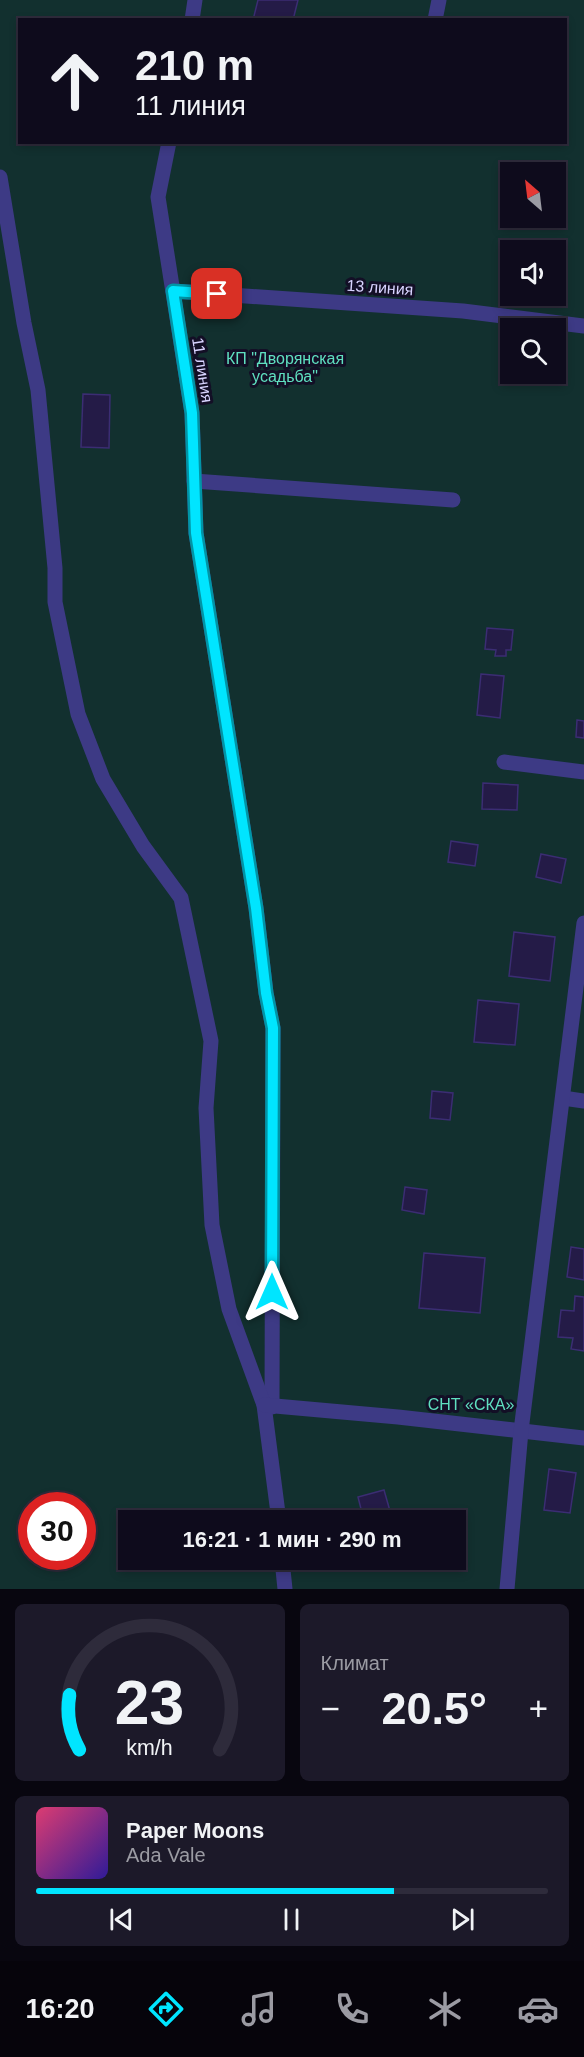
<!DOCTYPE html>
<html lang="ru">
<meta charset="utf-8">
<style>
body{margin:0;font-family:Helvetica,sans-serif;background:#1c1929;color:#f1f3f6;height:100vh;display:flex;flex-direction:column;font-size:22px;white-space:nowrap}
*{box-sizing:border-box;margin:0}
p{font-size:20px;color:#9b9ba3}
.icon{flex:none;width:33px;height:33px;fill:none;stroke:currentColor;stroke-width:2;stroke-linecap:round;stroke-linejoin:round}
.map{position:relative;height:1589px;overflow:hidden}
.panel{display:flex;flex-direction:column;gap:15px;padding:15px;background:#08060f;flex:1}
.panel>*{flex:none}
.hud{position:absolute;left:18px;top:18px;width:549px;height:126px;border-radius:0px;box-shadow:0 3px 9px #0003,0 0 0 2px #2e2b3b;background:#0e0b1c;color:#f1f3f6;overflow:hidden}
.needle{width:39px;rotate:332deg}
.controls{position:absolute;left:500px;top:162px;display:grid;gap:12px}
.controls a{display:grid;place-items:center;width:66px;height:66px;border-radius:0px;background:#0e0b1c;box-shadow:0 3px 9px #0003,0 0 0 2px #2e2b3b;font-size:30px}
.speed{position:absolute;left:18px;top:1492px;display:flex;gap:12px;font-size:30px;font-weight:700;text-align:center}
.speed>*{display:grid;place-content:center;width:78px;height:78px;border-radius:50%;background:#0e0b1c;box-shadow:0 3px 9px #0003,0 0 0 2px #2e2b3b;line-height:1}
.speed .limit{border:9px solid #d22;background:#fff;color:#111}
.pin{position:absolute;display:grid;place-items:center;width:51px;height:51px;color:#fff;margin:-26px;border-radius:12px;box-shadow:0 3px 9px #0006}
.me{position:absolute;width:66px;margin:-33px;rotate:0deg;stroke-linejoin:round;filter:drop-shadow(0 0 4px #0008)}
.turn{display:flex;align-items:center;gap:21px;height:126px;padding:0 18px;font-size:27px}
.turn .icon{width:78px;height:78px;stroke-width:2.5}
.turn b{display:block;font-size:42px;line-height:51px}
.big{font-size:45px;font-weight:800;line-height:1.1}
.panel .card{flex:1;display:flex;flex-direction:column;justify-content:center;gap:9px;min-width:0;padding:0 21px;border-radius:9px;background:#1c1929}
.panel .dial{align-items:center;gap:0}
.dial svg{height:156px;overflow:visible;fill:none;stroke:#2e2b3b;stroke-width:7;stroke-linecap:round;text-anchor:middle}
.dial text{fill:#f1f3f6;stroke:none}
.song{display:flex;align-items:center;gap:18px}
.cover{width:72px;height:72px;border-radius:9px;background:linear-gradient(135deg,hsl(340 70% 55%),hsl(250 70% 35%))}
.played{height:6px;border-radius:3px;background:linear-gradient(90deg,#00e5ff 70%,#2e2b3b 70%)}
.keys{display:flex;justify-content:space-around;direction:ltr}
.heat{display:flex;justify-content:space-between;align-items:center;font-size:33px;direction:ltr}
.panel .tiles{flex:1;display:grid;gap:15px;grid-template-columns:1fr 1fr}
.card:last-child{grid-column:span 2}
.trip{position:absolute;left:118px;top:1510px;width:348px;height:60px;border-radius:0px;background:#0e0b1c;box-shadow:0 3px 9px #0003,0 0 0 2px #2e2b3b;font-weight:800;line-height:60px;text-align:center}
.menu{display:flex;height:96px;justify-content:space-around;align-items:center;background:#06040b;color:#9b9ba3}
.menu .icon{width:42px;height:42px}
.menu .active{color:#00e5ff}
.menu b{font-size:27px;color:#f1f3f6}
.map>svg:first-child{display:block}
.green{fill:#12302f;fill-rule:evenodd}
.building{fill:#241b47;stroke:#3b2d73;stroke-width:1.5}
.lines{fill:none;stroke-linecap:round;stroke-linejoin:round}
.minor{stroke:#3d3a85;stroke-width:15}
.route-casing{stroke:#0095a6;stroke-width:15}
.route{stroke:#00e5ff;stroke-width:10}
.labels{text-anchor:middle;stroke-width:6;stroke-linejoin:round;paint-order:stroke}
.street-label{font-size:16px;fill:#d9d4ff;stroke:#130f26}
.park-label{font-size:16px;fill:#5fe0c0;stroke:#130f26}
</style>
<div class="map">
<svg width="584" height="1589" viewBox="0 0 584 1589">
<rect width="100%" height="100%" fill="#130f26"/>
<path class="green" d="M0,0H584V1589H0ZM20,20H566V142H20ZM510,172H555V218H510ZM510,250H555V296H510ZM510,328H555V374H510ZM32,1506H82V1557H32ZM129,1521H456V1560H129Z"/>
<g class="building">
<path d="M258,0H298L293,20H253Z"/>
<path d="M83,394L110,395L109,448L81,447Z"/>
<path d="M487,628L513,630L511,650H506V656H495L496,650L485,649Z"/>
<path d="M481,674L504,676L500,718L477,715Z"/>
<path d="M577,720L584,721V738L576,737Z"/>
<path d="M483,783L518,785L517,810L482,809Z"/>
<path d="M451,841L478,845L475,866L448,862Z"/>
<path d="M541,854L566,859L561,883L536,877Z"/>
<path d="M514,932L555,937L550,981L509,976Z"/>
<path d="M478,1000L519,1004L515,1045L474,1042Z"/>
<path d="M432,1091L453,1093L450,1120L430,1118Z"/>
<path d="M405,1187L427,1190L424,1214L402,1210Z"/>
<path d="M571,1247L584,1249V1280L567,1277Z"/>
<path d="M424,1253L485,1258L480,1313L419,1308Z"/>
<path d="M575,1296L584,1297V1351L571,1349L573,1338L558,1337L561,1310L574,1311Z"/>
<path d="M549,1469L576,1473L570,1513L544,1510Z"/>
<path d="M384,1490L390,1511L398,1509L402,1521H364L358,1497Z"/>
</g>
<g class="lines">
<g class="minor">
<path d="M192,20L195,0"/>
<path d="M435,20L439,0"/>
<path d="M169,142L158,197L192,413L196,533L256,908L266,993L273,1028L272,1407"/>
<path d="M0,177L24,323L38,390L55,568V602L78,714L103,779L143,846L181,898L211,1041L206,1108L212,1225L229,1309L264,1405L279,1521"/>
<path d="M173,291L463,311L584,326"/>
<path d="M194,481L453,500"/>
<path d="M504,762L584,772"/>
<path d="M563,1098L584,1101"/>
<path d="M264,1405L398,1417L584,1438"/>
<path d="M282,1560L285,1589"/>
<path d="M507,1589L521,1431L584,923"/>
</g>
</g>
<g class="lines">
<defs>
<path id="route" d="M217,294L173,291L192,413L196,533L256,908L266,993L273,1028L272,1292"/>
</defs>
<use href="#route" class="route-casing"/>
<use href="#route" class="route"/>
</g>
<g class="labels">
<g class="street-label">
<text transform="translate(380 287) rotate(4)" y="6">13 линия</text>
<text transform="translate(203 370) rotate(81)" y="6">11 линия</text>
</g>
<g class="park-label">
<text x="285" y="364">КП "Дворянская<tspan x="285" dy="18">усадьба"</tspan></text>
<text x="471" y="1410">СНТ «СКА»</text>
</g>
</g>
</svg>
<div class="controls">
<a><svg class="needle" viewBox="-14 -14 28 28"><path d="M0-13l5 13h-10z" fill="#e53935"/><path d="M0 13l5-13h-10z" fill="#9b9ba3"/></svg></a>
<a><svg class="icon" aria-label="sound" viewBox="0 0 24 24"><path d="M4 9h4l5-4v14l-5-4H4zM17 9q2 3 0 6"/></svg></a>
<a><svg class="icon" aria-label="search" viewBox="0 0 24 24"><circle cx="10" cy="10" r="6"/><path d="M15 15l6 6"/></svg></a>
</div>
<div class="speed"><div class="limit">30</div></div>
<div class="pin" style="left:217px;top:294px;background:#d93025"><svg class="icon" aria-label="arrive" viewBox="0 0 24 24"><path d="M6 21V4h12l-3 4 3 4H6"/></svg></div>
<svg class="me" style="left:272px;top:1292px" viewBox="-20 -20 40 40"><path d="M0-17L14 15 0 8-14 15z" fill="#00e5ff" stroke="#fff" stroke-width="4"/></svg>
<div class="trip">16:21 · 1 мин · 290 m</div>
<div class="hud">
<div class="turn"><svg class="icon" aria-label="ahead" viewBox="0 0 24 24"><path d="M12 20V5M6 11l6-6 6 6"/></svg><div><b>210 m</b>11 линия</div></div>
</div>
</div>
<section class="panel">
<div class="tiles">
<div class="card dial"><svg viewBox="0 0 100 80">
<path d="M14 69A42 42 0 1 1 86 69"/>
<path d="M14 69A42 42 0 0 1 9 41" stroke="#00e5ff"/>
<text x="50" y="56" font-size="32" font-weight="700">23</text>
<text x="50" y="72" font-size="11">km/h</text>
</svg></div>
<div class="card"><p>Климат</p>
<div class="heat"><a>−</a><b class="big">20.5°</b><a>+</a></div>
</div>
<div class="card">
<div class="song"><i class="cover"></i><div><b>Paper Moons</b><p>Ada Vale</p></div></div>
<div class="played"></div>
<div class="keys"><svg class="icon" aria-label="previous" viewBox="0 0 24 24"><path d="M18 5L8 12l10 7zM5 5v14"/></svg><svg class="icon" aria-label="pause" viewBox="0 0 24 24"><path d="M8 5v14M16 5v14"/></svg><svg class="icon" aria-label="next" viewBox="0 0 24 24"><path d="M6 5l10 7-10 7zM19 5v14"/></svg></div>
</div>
</div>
</section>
<nav class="menu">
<b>16:20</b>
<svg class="icon active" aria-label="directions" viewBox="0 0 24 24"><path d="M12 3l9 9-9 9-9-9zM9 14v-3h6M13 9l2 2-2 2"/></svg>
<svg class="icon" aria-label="music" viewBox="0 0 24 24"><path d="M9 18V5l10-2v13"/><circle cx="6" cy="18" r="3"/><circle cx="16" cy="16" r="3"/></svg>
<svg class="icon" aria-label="phone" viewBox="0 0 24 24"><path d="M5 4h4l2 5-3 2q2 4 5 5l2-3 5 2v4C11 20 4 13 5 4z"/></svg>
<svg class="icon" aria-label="climate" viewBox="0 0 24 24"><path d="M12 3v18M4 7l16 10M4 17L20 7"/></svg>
<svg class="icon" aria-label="car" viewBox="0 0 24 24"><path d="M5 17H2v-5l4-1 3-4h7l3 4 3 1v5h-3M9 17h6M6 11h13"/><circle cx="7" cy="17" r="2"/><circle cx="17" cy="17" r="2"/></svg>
</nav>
